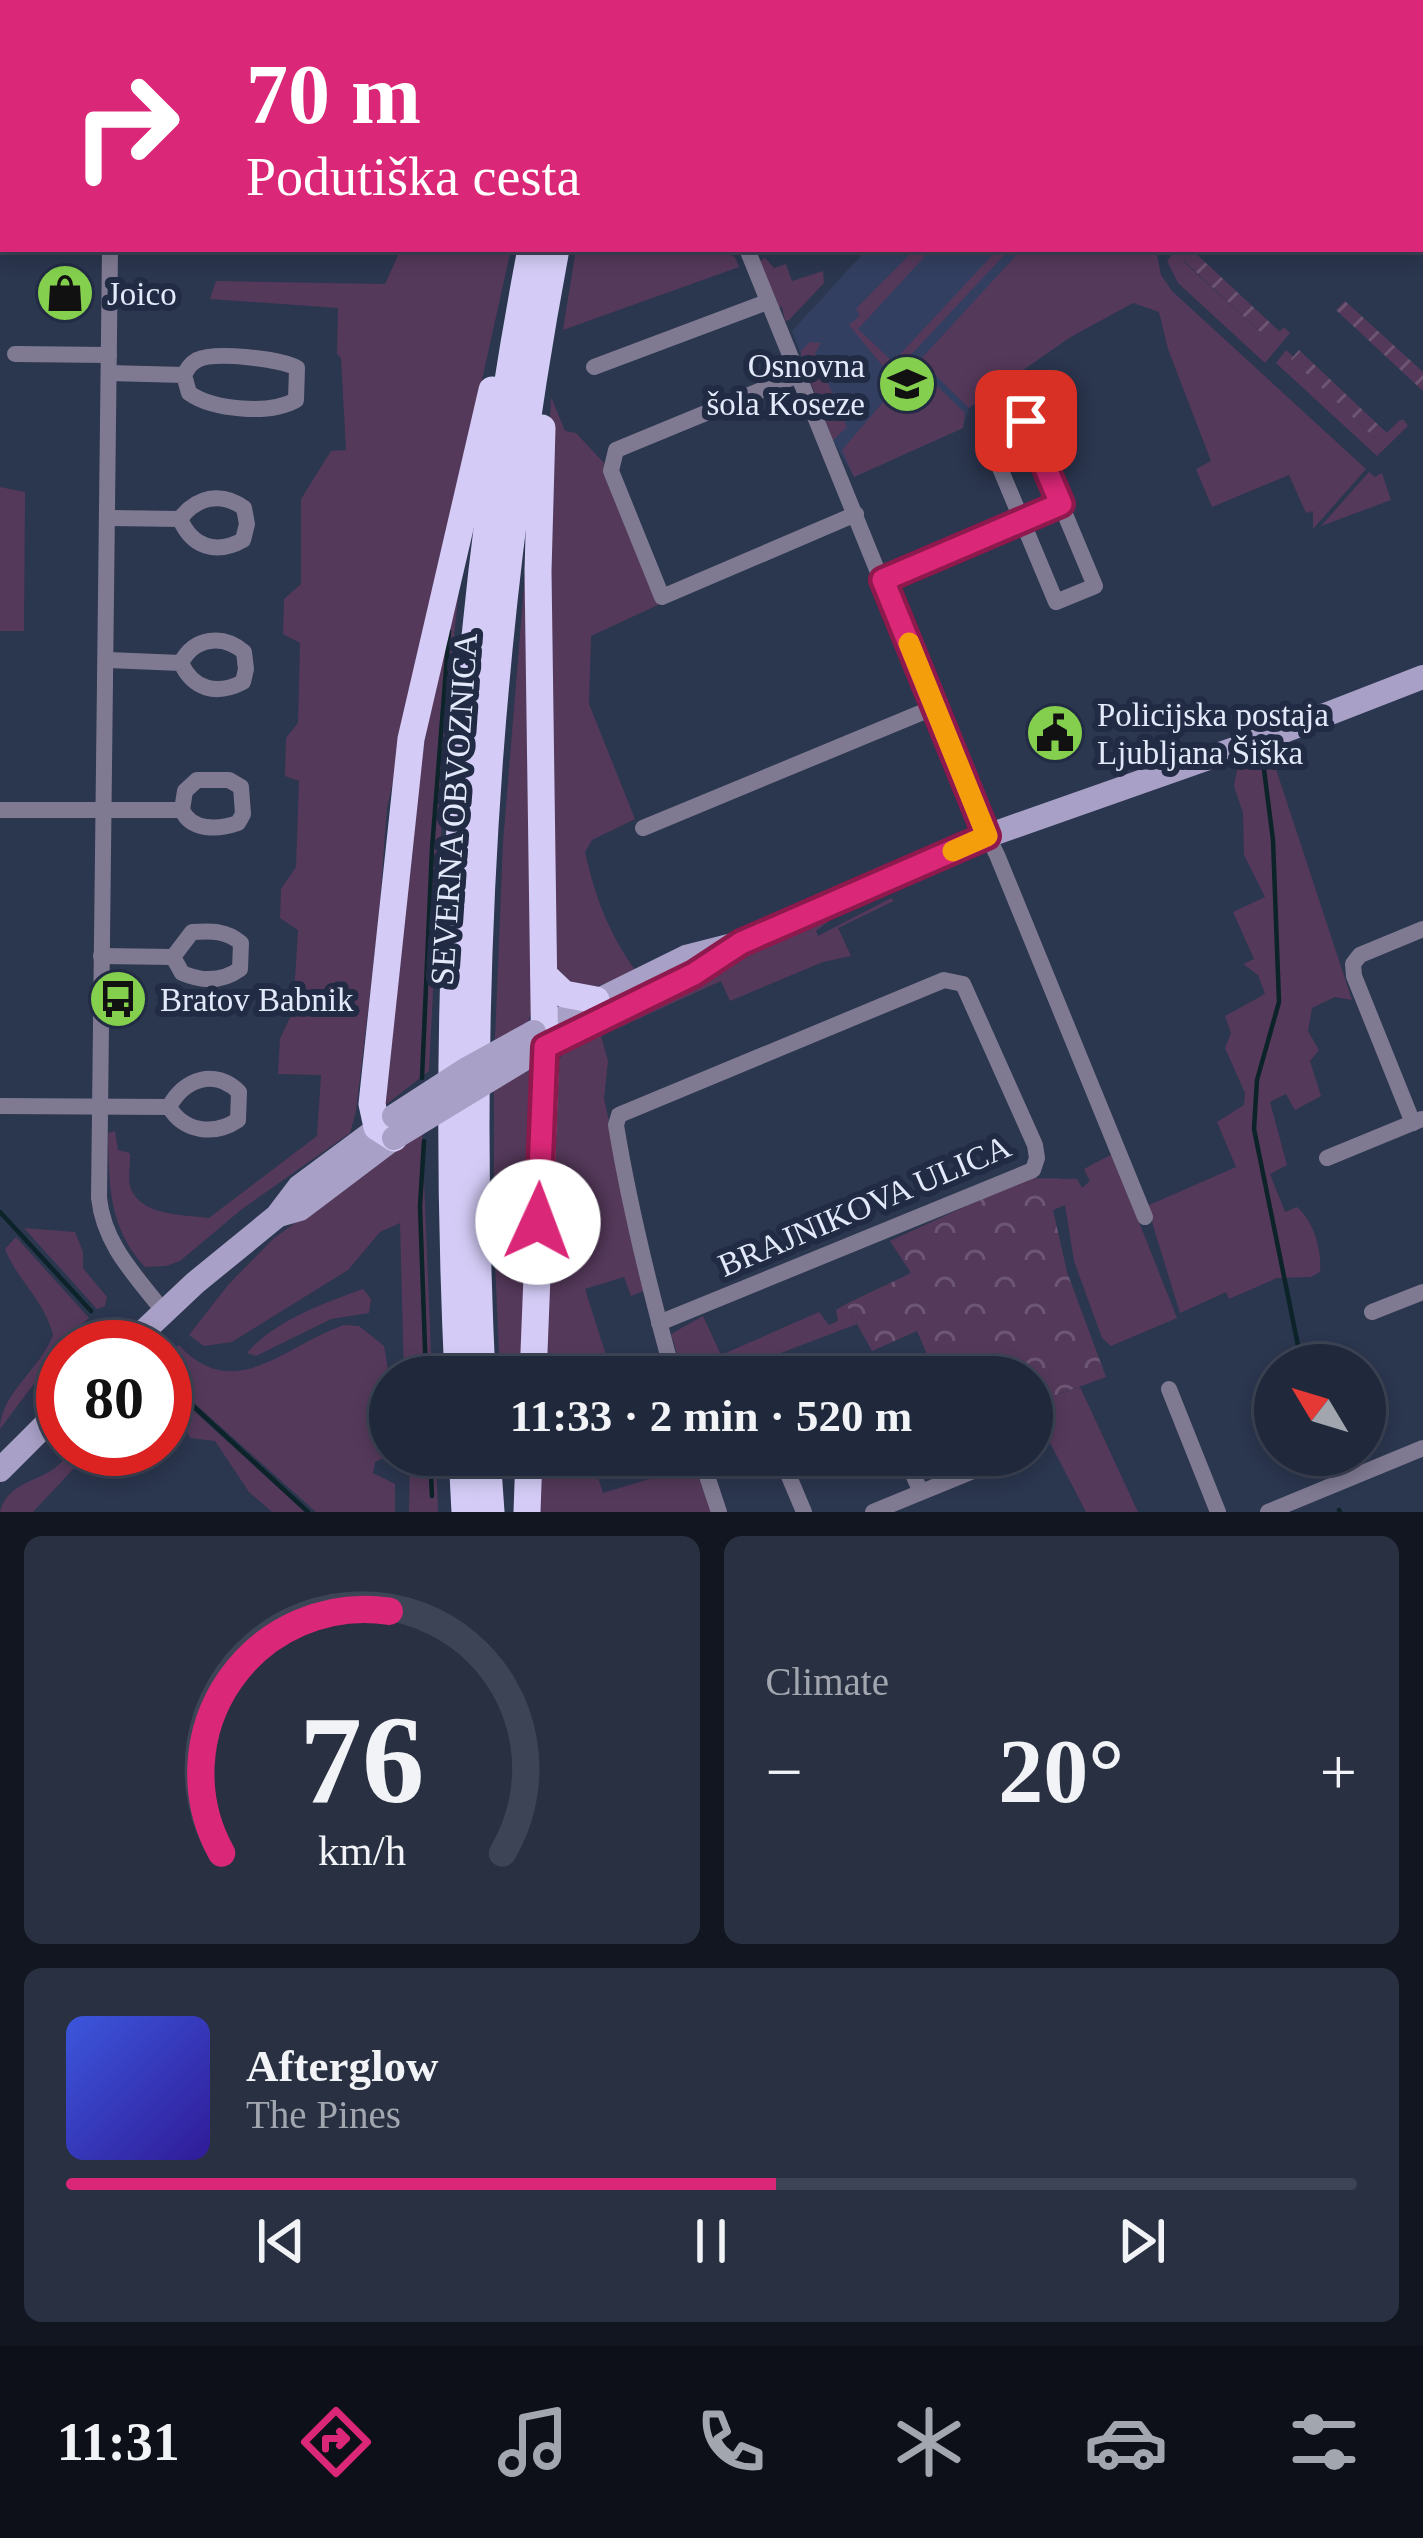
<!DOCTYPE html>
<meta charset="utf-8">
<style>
body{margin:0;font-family:Georgia,serif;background:#283042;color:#f1f3f6;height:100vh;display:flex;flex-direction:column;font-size:45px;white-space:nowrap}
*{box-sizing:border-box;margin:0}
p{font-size:39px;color:#a2a6af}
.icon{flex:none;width:66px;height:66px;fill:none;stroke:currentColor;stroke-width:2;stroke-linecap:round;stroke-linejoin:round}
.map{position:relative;height:1512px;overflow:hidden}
.side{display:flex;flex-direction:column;gap:24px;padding:24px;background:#121620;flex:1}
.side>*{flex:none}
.top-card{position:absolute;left:0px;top:0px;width:1425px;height:252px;box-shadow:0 6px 18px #0003,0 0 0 3px #3d4455;background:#db2777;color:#fff;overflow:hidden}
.needle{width:78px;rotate:308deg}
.buttons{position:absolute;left:1254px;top:1344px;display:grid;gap:24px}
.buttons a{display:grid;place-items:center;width:132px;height:132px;border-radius:50%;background:#20283b;box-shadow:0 6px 18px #0003,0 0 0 3px #3d4455;font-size:60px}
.speed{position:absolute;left:36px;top:1320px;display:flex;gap:24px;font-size:60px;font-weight:700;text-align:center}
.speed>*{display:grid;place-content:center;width:156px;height:156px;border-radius:50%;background:#20283b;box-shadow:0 6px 18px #0003,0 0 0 3px #3d4455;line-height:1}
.speed .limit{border:18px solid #d22;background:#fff;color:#111}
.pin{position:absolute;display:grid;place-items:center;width:102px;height:102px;color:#fff;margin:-51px;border-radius:24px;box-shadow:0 6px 18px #0006}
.me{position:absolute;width:132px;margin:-66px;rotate:2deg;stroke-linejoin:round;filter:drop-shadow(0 0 9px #0008)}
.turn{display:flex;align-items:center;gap:42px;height:252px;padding:0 48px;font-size:54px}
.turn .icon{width:156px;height:156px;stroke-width:2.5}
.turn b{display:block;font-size:84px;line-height:102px}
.big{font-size:90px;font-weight:700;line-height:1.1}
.side .tile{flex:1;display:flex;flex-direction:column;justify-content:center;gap:18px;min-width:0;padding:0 42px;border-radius:18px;background:#283042}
.side .dial{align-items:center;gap:0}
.dial svg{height:312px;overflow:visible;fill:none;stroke:#3d4455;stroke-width:7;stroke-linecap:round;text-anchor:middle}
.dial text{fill:#f1f3f6;stroke:none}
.song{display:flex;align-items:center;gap:36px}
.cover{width:144px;height:144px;border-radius:18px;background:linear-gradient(135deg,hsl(230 70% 55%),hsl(250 70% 35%))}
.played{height:12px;border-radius:6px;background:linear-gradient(90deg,#db2777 55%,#3d4455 55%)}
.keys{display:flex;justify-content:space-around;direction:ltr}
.heat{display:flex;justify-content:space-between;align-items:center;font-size:66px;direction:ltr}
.side .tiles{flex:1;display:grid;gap:24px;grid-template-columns:1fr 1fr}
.tile:last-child{grid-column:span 2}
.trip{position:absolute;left:369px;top:1356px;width:684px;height:120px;border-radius:60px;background:#20283b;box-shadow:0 6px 18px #0003,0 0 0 3px #3d4455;font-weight:700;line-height:120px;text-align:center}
.tabs{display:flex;height:192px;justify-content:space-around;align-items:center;background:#0d1018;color:#a2a6af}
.tabs .icon{width:84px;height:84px}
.tabs .current{color:#db2777}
.tabs b{font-size:54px;color:#f1f3f6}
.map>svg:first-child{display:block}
.built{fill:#333f60}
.grass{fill:#55395b}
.park{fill:url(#park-crowns)}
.garden{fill:url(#garden-furrows)}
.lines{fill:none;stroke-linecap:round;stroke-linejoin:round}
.stream{stroke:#0b2329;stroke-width:4.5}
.minor{stroke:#7f7a92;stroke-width:16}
.secondary{stroke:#a8a0c6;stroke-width:24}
.trunk{stroke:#d4ccf6;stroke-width:27}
.secondary-bridge{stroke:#a8a0c6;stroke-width:24}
.route-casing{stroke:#8e194d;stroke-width:30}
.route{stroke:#db2777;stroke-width:21}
.slow{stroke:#f59e0b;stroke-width:21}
.labels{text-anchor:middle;stroke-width:12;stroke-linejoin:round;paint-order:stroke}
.poi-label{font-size:33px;fill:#e2e9fa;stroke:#222b44;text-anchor:start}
.street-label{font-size:33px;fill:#e2e9fa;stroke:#222b44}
</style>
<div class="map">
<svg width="1423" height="1512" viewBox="0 0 1423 1512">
<defs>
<pattern id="park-crowns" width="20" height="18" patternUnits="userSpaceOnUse" patternTransform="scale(3)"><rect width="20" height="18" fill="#55395b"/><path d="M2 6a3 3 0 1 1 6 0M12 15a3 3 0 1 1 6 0" fill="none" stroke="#6d5673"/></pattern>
<pattern id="garden-furrows" width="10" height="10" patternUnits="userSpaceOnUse" patternTransform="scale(3)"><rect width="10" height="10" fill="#55395b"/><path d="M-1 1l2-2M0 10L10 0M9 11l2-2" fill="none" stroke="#6d5673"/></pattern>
</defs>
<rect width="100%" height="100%" fill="#2b364f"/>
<path class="built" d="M867,249H1132V302L1069,338L969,408L963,428L854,477L833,440L792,331Z"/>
<g class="grass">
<path d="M401,249H511L387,808L378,927L356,1111L350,1133L242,1209L180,1261L166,1266L145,1267C108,1227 109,1184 108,1133L115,1131L118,1150L130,1153C131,1165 126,1183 133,1193C146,1216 186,1215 209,1218L317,1136L321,1075L278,1074L280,1039L293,1011L298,930L280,918L281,889L296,867L299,781L285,776L286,738L298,723L300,643L283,634L284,599L301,584V499L331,451L346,450L341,358L337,354L338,308L210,299L216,281L385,284Z"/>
<path d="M576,249H718L735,257L739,267L563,330Z"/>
<path d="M915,249L926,255L858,329L893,362L998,249H1010L891,376L849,325L860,315L856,309Z"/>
<path d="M1022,249H1156L1161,275L1172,291L1366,469L1313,529V511L1306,513L1289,475L1212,507L1196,469L1211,461L1168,349L1159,312L1133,303L1069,338L969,408L920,360Z"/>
<path d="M1176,249H1193L1183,261L1270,341L1284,327L1290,333L1265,363L1178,283L1167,261Z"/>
<path d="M765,258L774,268L786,264L792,281L823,271L824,283L789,320L785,321L782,307L778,308L759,261Z"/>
<path d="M810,342L821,343L815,353L847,427L833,440L802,360L801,351Z"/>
<path d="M1286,350L1294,357L1292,360L1378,441L1400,420H1404L1408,426L1377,456L1276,363Z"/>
<path d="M915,365L965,413L963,428L854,477L842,450Z"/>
<path d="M551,397L565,431L576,433L604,463L660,604L591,636L589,704L635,819L592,840L585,852C595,897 609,934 636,971L583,992L554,968L547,506Z"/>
<path d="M1369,472L1375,477L1382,473L1391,500L1321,526Z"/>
<path d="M0,487L25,492L24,631H0Z"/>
<path d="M464,539L448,696L429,1071L383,1107L413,800Z"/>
<path d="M525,574L535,998L528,1023L495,1040L503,843Z"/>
<path d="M1272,757L1352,1000L1335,997L1312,1008L1308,1031L1319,1050L1310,1061L1321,1096L1295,1110L1286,1094L1270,1102L1287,1165L1270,1174L1285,1212L1297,1207C1314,1222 1322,1250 1320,1272L1311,1277L1277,1278L1229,1299L1226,1292L1180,1313L1147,1206L1236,1167L1217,1122L1244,1105L1245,1093L1225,1048L1231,1033L1225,1016L1265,994L1258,975L1243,964L1254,959L1233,912L1265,897L1244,855L1243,813L1234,786L1238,765Z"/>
<path d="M891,898L894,901L838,928L851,956L823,962L730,1001L721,981L601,1036L608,1061L604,1099L648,1289L631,1296L624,1277L585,1289L613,1377H539L558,1061L567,1047L669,992L835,916L816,931L818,936Z"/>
<path d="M529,1070L535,1084L524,1377H500L494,1239V1086Z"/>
<path d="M422,1131L432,1377H404L400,1223L380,1232L348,1270L232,1342L204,1346L189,1335L228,1285L273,1239Z"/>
<path d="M1112,1154L1177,1318L1111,1346L1102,1338L1074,1261L1065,1205L1087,1196L1082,1188L1090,1181L1084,1169Z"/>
<path d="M24,1228L75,1232L83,1252V1268L107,1297L105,1306L97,1309Z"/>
<path d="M16,1237L89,1318L75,1329L0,1429C0,1394 41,1368 53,1335C45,1301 17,1280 5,1249Z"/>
<path d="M363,1289L371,1299L369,1313L331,1319L256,1356L247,1353C274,1321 324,1303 363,1289Z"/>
<path d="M846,1304L857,1324L718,1377H684L671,1334L703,1316L721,1355L819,1312L829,1325L838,1321L836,1310Z"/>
<path d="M344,1325L359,1326L384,1346L390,1381V1455L375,1462L373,1473L395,1484V1512H316L165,1377V1357L179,1345C234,1405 284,1346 344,1325Z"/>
<path d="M1080,1387L1138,1512H1086L1045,1433L1032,1437V1404Z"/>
<path d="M184,1402L305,1512H272L249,1492L215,1441L190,1438L181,1419Z"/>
<path d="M74,1449H92L33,1512H0C7,1485 31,1483 52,1470C60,1465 67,1456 74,1449Z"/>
<path d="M410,1455H436L438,1512H409Z"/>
<path d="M537,1455H591L603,1493L686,1468L688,1478L699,1477L712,1512H535Z"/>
</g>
<path class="park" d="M1027,1178L1077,1179L1087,1196L1053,1210L1067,1272L1106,1377L1032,1404V1377H937L917,1331L872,1351L846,1304L911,1273L890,1241Z"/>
<g class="garden">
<path d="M1192,250L1280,332L1271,342L1183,260Z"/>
<path d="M1345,301L1423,372V391L1336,310Z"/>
<path d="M1299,350L1387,433L1379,442L1291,359Z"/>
</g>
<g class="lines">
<g class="stream">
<path d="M1262,754L1273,840L1279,1002L1257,1080L1254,1129L1302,1365"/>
<path d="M422,1078L432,849L449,631"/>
<path d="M424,1141L420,1206L426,1377"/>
<path d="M0,1212L91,1311"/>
<path d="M165,1380L308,1512"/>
<path d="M430,1455L432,1496"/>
<path d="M1325,1455L1326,1462"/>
<path d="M1339,1510L1340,1512"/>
</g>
<g class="minor">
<path d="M112,0V3"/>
<path d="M476,3L477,0"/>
<path d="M668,3V0"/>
<path d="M0,195H3"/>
<path d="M110,249L99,1198C104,1245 136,1276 164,1312"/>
<path d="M747,249L974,809L997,855L1145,1217"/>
<path d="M15,354L109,355"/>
<path d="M594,367L767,302"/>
<path d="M109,373L184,375C188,368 190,364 197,360C215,351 281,359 297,368L296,400C270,415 213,410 189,393L184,375"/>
<path d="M798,375L616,450L611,471L662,597L856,514"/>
<path d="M1026,421L1095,586L1056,602L987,437Z"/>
<path d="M110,518L180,519C196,497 221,491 244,508L247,524L243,540C216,555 192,547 180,519"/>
<path d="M883,580L1061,504"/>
<path d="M108,660L181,663C194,637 223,634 244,652L246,669L243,682C216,696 193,689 181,663"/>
<path d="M0,810H182L185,791L197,780H229L241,787L243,814L238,823C218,830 191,831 182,810"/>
<path d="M643,828L935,707"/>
<path d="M101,956L173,957L192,932C211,931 226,930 241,943L240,969C222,982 203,982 182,973L173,957"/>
<path d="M0,1106L169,1107C184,1079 215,1068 239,1092L238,1120C214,1136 184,1132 169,1107"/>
<path d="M1413,1123L1354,976L1353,964L1360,955L1423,929"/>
<path d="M1327,1158L1422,1119"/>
<path d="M1372,1312L1423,1292"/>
<path d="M659,1323L1033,1170L1037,1158L1035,1145L963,984L944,980L619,1115L616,1125C630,1210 651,1294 674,1377"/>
<path d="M1169,1389L1218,1512"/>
<path d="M700,1455L719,1512"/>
<path d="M780,1455L804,1512"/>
<path d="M904,1455L921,1492"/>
<path d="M873,1512L1012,1455"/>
<path d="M1268,1512L1423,1448"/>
</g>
<g class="secondary">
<path d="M534,1032L686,957L741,943L987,836L1271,736L1423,677"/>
<path d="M534,1053L694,974L724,954"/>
<path d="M279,1215L300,1209L394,1138"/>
<path d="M127,1347L195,1283L277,1216L299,1187L392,1118"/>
<path d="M0,1470L63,1407"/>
</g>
<g class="trunk">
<path d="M585,3V0"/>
<path d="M610,3V0"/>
<path d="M544,975L564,994L596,1000"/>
<path d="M394,1138L377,1127L372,1104L411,739L492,390"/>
<path d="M458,1377C440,1001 460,619 531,249"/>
<path d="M482,1377C464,999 486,621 556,249"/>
<path d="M533,1377L545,1074L538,571L542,428"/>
<path d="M462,1455L465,1512"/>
<path d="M487,1455L491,1512"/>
<path d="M527,1512L529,1455"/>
</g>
<g class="secondary-bridge">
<path d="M394,1116L465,1070L534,1032"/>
<path d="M394,1138L534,1053"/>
</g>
</g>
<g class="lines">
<defs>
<path id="route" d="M538,1222L545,1047L694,974L741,943L987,836L883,580L1061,504L1026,421"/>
</defs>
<use href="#route" class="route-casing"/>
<use href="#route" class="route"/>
<path class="slow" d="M909,643L987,836L953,851"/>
</g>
<defs>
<symbol id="shop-disc" viewBox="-11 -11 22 22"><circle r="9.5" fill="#84cf4d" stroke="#222b44"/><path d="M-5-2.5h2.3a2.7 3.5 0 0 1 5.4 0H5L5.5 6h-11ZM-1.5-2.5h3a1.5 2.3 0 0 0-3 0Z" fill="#111"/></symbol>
<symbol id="school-disc" viewBox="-11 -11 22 22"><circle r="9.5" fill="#84cf4d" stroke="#222b44"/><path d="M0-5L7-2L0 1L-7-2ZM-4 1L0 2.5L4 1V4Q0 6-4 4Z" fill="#111"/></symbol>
<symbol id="civic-disc" viewBox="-11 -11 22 22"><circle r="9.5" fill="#84cf4d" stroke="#222b44"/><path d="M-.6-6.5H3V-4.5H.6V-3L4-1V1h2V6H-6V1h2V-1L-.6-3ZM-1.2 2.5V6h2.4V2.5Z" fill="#111"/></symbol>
<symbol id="bus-disc" viewBox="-11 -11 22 22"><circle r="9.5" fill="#84cf4d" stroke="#222b44"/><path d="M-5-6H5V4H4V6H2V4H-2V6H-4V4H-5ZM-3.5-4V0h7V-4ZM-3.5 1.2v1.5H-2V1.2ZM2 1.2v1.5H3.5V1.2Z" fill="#111"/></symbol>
</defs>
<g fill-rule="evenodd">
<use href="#shop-disc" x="32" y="260" width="66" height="66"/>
<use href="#school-disc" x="874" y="351" width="66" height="66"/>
<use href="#civic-disc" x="1022" y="700" width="66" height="66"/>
<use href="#bus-disc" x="85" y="966" width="66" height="66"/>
</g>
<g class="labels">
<g class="poi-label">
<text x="107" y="305">Joico</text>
<text x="865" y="377" text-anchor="end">Osnovna<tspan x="865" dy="38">šola Koseze</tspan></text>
<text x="1097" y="726">Policijska postaja<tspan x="1097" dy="38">Ljubljana Šiška</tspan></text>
<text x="160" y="1011">Bratov Babnik</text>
</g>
<g class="street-label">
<text transform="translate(453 809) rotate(-86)" y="12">SEVERNA OBVOZNICA</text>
<text transform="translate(864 1205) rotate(-23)" y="12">BRAJNIKOVA ULICA</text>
</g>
</g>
</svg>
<div class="buttons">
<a><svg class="needle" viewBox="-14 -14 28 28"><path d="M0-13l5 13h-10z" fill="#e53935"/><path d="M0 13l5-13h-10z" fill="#a2a6af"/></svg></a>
</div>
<div class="speed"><div class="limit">80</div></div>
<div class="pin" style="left:1026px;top:421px;background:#d93025"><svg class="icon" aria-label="arrive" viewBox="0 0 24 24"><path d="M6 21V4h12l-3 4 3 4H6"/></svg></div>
<svg class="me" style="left:538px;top:1222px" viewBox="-20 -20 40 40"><circle r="19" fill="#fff"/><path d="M0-13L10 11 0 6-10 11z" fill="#db2777"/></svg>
<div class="trip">11:33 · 2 min · 520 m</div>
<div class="top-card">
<div class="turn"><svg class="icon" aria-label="right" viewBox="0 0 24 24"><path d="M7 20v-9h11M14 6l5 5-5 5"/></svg><div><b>70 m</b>Podutiška cesta</div></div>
</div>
</div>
<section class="side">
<div class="tiles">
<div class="tile dial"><svg viewBox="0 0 100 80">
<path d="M14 69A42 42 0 1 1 86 69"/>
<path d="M14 69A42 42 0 0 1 57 7" stroke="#db2777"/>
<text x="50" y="56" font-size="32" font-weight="700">76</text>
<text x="50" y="72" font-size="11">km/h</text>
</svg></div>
<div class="tile"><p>Climate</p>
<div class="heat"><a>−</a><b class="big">20°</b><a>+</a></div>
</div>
<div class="tile">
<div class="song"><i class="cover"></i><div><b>Afterglow</b><p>The Pines</p></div></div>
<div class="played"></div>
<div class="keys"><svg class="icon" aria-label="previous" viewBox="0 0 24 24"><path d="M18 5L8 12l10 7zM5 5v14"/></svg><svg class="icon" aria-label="pause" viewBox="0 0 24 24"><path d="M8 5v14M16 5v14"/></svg><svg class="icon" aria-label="next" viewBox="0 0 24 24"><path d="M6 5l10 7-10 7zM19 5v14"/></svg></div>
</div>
</div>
</section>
<nav class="tabs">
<b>11:31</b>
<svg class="icon current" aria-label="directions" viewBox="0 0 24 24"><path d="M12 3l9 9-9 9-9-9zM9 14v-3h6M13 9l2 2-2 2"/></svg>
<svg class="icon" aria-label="music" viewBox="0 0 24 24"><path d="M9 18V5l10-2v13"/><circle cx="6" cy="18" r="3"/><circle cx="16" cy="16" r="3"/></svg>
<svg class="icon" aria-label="phone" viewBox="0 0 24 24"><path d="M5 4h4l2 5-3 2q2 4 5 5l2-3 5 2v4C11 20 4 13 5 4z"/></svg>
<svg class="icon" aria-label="climate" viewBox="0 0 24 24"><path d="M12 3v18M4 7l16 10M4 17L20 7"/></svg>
<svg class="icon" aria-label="car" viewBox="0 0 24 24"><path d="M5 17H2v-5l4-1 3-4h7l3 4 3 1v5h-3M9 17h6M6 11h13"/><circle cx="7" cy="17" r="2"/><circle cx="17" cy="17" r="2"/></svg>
<svg class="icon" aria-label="filters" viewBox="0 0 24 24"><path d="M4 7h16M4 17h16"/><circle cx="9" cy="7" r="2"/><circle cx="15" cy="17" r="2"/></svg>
</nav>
